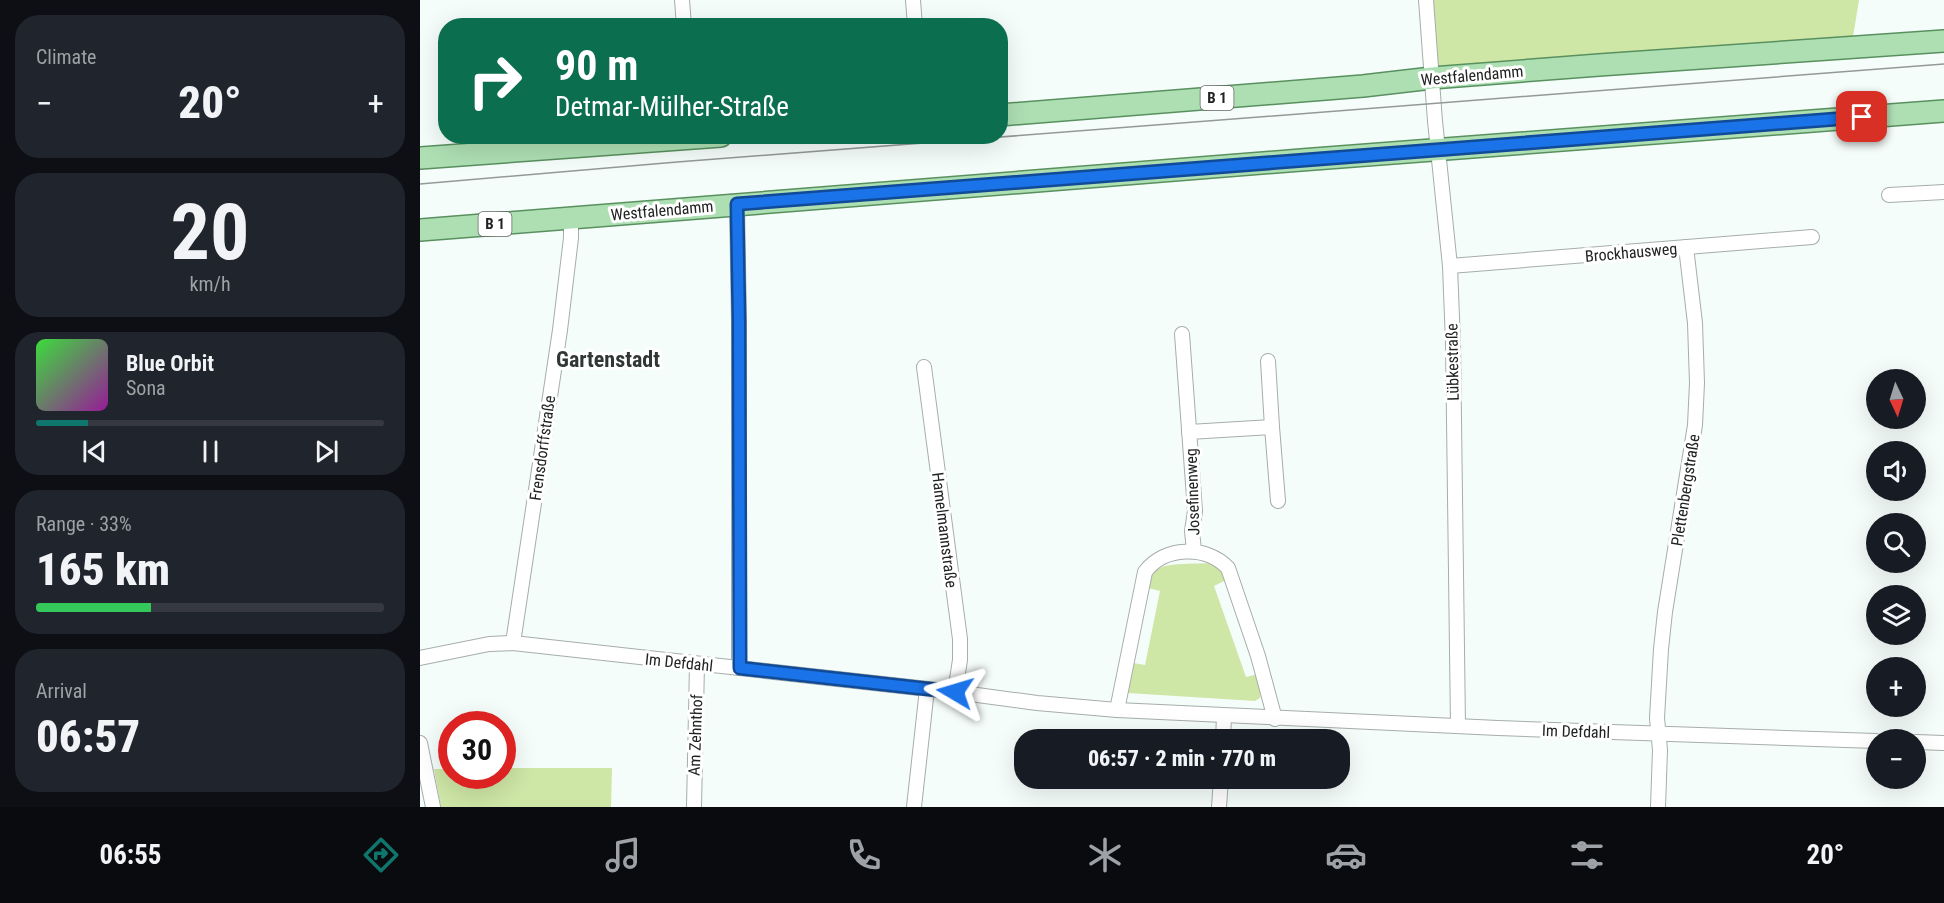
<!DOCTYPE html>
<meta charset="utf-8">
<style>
body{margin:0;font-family:"Roboto Condensed",sans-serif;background:#20242c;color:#f1f3f6;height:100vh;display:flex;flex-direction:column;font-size:22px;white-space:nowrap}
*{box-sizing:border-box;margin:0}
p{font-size:20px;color:#9ea1a6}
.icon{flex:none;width:33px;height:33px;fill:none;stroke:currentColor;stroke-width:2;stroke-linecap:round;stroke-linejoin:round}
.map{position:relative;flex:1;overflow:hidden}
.drawer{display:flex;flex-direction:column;gap:15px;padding:15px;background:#0d0f14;width:420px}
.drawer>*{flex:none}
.hud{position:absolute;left:18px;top:18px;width:570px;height:126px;border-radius:24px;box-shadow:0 6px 24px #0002;background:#0b6e4f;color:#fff;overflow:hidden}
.needle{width:39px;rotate:176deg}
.controls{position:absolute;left:1446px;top:369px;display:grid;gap:12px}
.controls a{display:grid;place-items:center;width:60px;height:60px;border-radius:50%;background:#171b24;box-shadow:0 6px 24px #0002;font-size:30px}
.speed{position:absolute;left:18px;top:711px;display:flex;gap:12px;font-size:30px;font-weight:700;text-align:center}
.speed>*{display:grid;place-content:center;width:78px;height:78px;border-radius:50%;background:#171b24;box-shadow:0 6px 24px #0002;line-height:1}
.speed .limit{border:9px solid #d22;background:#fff;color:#111}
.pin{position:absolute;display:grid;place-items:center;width:51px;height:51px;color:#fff;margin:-26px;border-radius:12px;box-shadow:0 3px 9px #0006}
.me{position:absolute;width:66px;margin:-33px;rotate:277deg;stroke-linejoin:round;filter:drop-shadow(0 0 4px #0008)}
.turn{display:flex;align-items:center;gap:21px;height:126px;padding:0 18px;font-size:27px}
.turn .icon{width:78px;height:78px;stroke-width:2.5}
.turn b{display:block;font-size:42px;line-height:51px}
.big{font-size:45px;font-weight:800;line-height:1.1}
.drawer .widget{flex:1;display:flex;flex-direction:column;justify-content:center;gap:9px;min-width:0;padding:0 21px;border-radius:24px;background:#20242c}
.drawer .dial{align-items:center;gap:0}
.dial b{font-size:78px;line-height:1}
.song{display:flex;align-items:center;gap:18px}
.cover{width:72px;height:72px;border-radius:9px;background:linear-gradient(135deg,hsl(120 70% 55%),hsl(300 70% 35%))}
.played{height:6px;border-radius:3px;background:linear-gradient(90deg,#0f766e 15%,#363941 15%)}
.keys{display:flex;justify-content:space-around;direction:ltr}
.heat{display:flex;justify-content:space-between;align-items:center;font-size:33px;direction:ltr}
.charge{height:9px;border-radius:4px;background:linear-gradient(90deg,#34c759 33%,#363941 0)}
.trip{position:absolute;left:594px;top:729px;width:336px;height:60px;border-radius:24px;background:#171b24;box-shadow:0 6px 24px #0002;font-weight:800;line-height:60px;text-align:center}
.dock{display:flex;height:96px;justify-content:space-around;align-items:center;background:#090b0e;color:#9ea1a6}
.dock .icon{width:42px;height:42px}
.dock .on{color:#0f766e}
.dock b{font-size:27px;color:#f1f3f6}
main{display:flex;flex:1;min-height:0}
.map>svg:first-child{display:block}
.green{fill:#cee6a6}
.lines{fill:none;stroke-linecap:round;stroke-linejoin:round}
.minor-casing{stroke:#a6adaa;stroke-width:16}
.primary-casing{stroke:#59905f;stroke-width:24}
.minor{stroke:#fff;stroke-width:14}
.primary{stroke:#aedfb3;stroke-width:21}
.tram{stroke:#939996;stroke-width:1.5}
.route-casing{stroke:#114b97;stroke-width:15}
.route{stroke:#1a73e8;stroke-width:10}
.labels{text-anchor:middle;stroke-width:6;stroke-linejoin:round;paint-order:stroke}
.shield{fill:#fff;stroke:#636564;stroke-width:1.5}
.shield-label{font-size:15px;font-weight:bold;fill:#202321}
.street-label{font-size:16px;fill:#202321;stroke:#fff}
.district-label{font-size:22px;font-weight:bold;fill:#303734;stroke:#fff}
</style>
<main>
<section class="drawer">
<div class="widget"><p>Climate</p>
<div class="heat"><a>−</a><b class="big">20°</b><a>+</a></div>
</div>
<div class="widget dial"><b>20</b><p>km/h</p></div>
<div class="widget">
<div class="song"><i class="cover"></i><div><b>Blue Orbit</b><p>Sona</p></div></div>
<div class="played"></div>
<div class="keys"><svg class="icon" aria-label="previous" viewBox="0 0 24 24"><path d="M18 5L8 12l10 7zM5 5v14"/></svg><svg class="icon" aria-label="pause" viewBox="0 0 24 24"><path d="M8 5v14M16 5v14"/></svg><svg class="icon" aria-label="next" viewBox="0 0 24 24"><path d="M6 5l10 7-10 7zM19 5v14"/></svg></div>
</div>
<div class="widget"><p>Range · 33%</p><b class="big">165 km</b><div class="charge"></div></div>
<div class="widget"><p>Arrival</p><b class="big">06:57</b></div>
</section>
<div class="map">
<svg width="1524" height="807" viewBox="0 0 1524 807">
<rect width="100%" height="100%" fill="#f5fdfa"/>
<g class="green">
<path d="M1010,0H1439L1432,43L1016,74Z"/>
<path d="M793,563L802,570L806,580L794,586L826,677L838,674L841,689L840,698L835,701L708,693L713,663L725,665L740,591L728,588C730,582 730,575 736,570C745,562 780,564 793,563Z"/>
<path d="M83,768H192L191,807H21L14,769H31L32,776H82Z"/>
</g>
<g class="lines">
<defs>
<g id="minor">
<path d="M262,0L264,26"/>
<path d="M493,0L495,26"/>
<path d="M1006,0L1015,121L1030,266L1033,343L1038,726"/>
<path d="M1469,195L1524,192"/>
<path d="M317,204L319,322V668"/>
<path d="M1030,266L1392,237"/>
<path d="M762,334L775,511L772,531L774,551"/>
<path d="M848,361L852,427"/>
<path d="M504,367L540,639V660L535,692"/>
<path d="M769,432L852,427L858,501"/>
<path d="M93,643L140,330L151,238V217"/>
<path d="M0,658L69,644L93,643L535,692L617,703L697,710L1078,728L1456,741"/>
<path d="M697,710L725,572C744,546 786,545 808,568L838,656L855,719"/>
<path d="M803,740L804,716"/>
<path d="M1496,742L1524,743"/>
<path d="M0,743L13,807"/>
<path d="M274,807L277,664"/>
<path d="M494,807L507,689"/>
<path d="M799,807L801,778"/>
<path d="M1238,807L1240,750L1237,718L1241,649L1245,612L1275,425L1277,383L1275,323L1266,247"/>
</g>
<g id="primary">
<path d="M580,115L943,86L1012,78L1179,65L1524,41"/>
<path d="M0,158L301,136"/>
<path d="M0,230L881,160L1524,111"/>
</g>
</defs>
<use href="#minor" class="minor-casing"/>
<use href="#primary" class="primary-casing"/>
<use href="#minor" class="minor"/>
<use href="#primary" class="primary"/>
<path class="tram" d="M0,184L257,162L1524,64"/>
</g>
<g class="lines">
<defs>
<path id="route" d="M535,692L320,668L319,322L317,204L1442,117"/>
</defs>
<use href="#route" class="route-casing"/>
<use href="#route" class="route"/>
</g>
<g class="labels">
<g class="shield">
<rect x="780.5" y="86" width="33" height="24" rx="4.5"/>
<rect x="58.5" y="212" width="33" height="24" rx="4.5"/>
</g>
<g class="shield-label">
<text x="797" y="103">B 1</text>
<text x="75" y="229">B 1</text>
</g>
<g class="street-label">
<text transform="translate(1052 75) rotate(-5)" y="6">Westfalendamm</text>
<text transform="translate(242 210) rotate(-5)" y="6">Westfalendamm</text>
<text transform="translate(1211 252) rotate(-5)" y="6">Brockhausweg</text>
<text transform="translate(1032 362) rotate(-91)" y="6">Lübkestraße</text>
<text transform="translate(122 448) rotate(-82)" y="6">Frensdorffstraße</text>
<text transform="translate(1265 490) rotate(-81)" y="6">Plettenbergstraße</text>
<text transform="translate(772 492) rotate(-92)" y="6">Josefinenweg</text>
<text transform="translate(525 530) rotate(83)" y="6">Hamelmannstraße</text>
<text transform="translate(259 662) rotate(6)" y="6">Im Defdahl</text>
<text transform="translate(1156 731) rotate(2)" y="6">Im Defdahl</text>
<text transform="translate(275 735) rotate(-88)" y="6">Am Zehnthof</text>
</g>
<g class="district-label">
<text x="188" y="367">Gartenstadt</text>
</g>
</g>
</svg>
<div class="controls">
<a><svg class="needle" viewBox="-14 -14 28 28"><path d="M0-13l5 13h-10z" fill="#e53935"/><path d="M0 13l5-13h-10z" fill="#9ea1a6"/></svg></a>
<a><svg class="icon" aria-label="sound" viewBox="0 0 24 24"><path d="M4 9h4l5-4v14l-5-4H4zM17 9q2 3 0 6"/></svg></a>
<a><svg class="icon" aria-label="search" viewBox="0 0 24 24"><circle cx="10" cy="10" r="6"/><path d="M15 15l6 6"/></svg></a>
<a><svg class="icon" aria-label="layers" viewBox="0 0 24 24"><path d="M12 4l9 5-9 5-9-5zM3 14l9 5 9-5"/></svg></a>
<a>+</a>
<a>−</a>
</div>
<div class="speed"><div class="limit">30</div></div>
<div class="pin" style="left:1442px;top:117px;background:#d93025"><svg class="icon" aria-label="arrive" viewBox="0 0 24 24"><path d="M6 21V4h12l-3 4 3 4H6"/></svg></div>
<svg class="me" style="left:535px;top:692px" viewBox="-20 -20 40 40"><path d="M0-17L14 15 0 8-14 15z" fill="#1a73e8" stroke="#fff" stroke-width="4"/></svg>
<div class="trip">06:57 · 2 min · 770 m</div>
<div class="hud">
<div class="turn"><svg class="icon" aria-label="right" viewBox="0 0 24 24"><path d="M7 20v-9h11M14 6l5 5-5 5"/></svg><div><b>90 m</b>Detmar-Mülher-Straße</div></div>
</div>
</div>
</main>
<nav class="dock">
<b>06:55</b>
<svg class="icon on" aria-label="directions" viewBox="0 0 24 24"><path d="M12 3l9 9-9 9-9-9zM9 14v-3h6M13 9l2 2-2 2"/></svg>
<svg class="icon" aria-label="music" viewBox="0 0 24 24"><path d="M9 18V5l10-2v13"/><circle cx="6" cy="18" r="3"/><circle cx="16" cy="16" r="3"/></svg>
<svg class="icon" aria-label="phone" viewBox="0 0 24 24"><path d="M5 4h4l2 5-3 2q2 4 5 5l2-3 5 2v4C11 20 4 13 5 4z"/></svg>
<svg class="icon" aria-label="climate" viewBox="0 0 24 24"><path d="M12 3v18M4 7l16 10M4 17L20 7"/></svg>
<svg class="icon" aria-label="car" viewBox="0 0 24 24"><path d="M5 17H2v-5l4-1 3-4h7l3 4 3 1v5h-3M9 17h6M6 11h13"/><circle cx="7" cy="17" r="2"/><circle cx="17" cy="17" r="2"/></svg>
<svg class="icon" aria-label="filters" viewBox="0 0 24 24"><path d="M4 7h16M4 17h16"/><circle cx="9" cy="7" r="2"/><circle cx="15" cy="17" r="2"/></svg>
<b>20°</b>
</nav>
